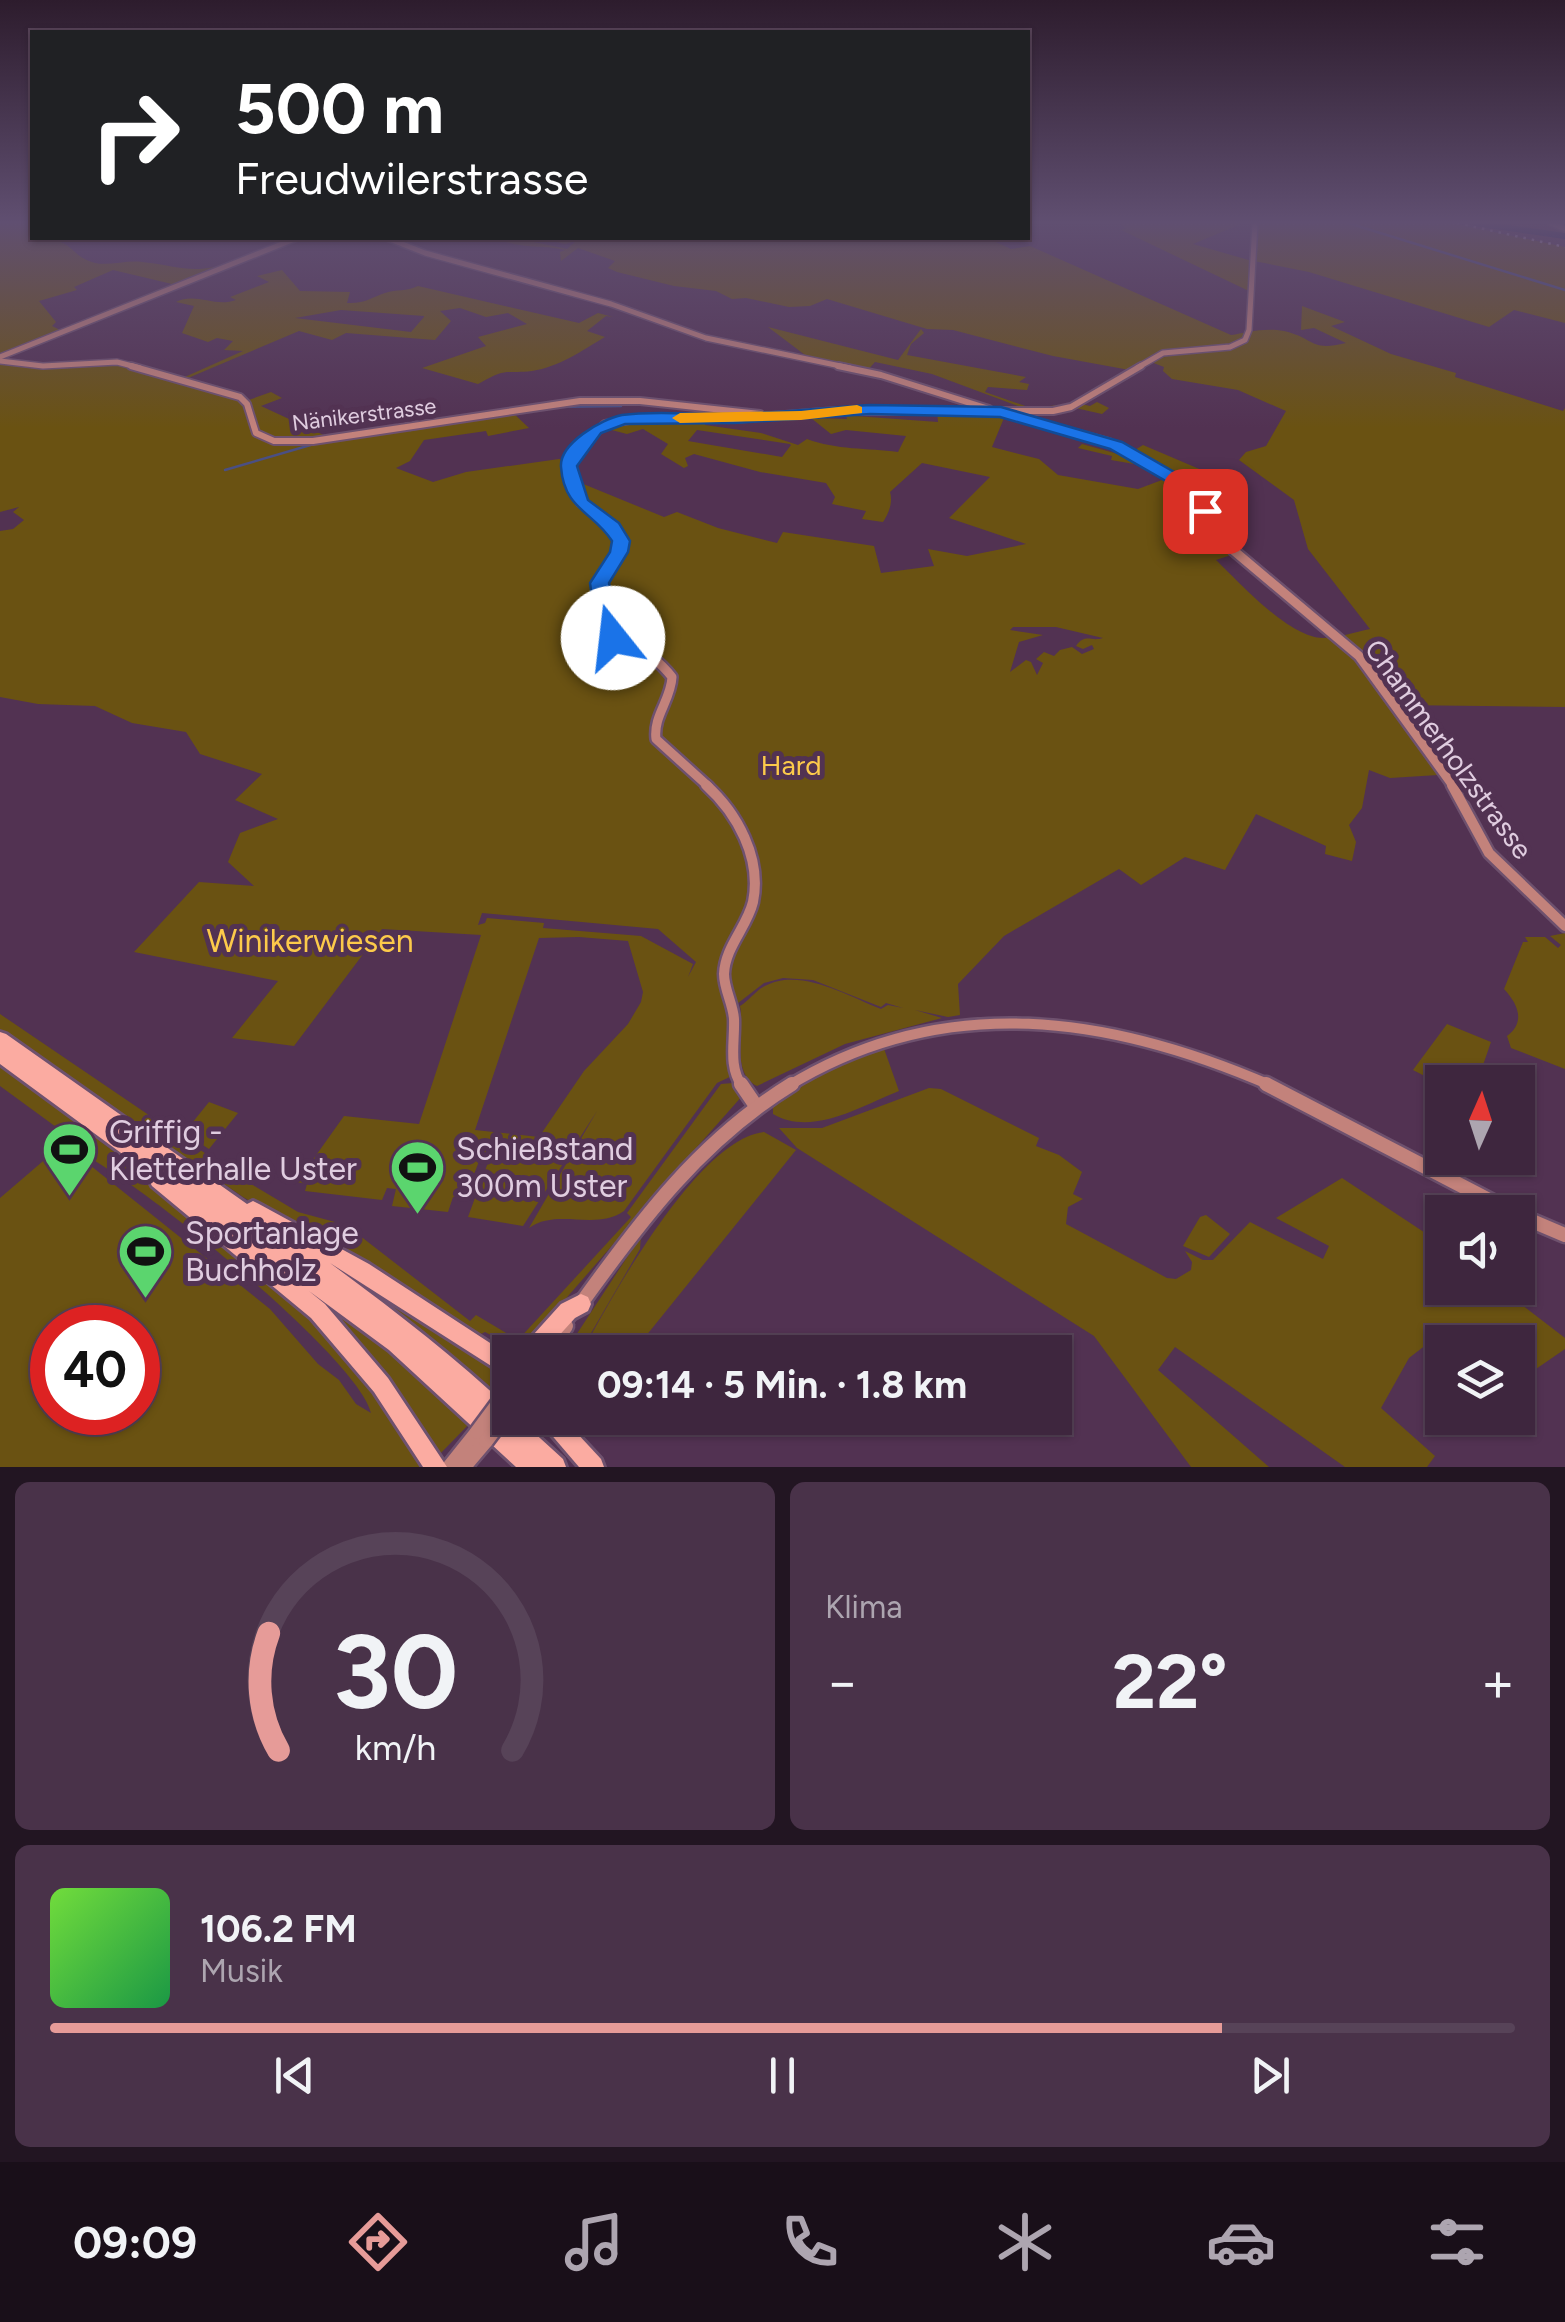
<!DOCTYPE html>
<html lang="de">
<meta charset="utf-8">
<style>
body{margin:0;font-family:Figtree,sans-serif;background:#493249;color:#f1f3f6;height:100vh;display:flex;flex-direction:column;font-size:38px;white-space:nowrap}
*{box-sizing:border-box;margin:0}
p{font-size:32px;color:#ada5b0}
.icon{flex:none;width:55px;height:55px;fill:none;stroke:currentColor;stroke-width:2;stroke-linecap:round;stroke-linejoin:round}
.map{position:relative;height:1467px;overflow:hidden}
.panel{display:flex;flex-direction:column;gap:15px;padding:15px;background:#221522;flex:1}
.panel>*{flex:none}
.hud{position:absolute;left:30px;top:30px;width:1000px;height:210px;border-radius:0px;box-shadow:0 2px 8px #0004,0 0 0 2px #574358;background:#202124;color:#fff;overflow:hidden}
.needle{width:65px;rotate:3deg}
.controls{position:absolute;left:1425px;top:1065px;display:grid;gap:20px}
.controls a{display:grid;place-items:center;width:110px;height:110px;border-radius:0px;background:#3e263e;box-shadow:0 2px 8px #0004,0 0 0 2px #574358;font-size:50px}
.speed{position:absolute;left:30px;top:1305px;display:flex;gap:20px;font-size:50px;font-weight:700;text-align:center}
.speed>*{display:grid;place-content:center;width:130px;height:130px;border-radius:50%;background:#3e263e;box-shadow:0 2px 8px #0004,0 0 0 2px #574358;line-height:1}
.speed .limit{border:15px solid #d22;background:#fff;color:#111}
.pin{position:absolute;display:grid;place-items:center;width:85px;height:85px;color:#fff;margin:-42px;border-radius:20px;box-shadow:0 5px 15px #0006}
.me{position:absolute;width:110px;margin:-55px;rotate:344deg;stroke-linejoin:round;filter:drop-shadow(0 0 8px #0008)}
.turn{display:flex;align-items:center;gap:35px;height:210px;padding:0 40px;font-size:45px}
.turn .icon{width:130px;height:130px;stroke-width:2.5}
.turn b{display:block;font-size:70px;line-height:85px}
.big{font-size:75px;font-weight:700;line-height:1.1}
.panel .tile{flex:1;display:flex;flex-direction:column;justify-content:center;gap:15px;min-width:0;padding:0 35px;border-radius:15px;background:#493249}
.panel .dial{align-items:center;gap:0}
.dial svg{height:260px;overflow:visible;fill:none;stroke:#574358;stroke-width:7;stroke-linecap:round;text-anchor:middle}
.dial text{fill:#f1f3f6;stroke:none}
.song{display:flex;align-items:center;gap:30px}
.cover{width:120px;height:120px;border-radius:15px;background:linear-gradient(135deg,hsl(100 70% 55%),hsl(140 70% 35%))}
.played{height:10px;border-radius:5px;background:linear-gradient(90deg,#e69b98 80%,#574358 80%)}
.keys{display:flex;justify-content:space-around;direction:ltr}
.heat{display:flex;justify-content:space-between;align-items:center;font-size:55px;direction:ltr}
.panel .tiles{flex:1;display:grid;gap:15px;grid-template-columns:1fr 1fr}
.tile:last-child{grid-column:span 2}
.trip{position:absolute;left:492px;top:1335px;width:580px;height:100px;border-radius:0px;background:#3e263e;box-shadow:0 2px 8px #0004,0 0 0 2px #574358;font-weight:700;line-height:100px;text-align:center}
.tabs{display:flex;height:160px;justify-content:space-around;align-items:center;background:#190f19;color:#ada5b0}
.tabs .icon{width:70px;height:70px}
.tabs .on{color:#e69b98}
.tabs b{font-size:45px;color:#f1f3f6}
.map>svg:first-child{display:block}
.green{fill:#6a5212;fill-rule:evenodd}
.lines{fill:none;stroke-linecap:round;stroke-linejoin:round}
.stream{stroke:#4a4f84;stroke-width:2.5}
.river{stroke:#0a195c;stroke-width:6}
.secondary-far4-casing{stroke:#6e516e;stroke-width:8}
.secondary-far3-casing{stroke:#6e516e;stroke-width:10}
.secondary-far2-casing{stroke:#6e516e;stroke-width:14}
.secondary-far1-casing{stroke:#6e516e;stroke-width:15}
.secondary-casing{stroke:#6e516e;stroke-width:19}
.highway-casing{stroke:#6e516e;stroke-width:6}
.secondary-far4{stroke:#c3827b;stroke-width:5}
.secondary-far3{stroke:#c3827b;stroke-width:6}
.secondary-far2{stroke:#c3827b;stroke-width:9}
.secondary-far1{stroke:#c3827b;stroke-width:10}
.secondary{stroke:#c3827b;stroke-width:14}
.highway{fill:#fbaba1;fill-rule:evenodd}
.rail{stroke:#d1bcd1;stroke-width:2.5;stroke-dasharray:2.5 6;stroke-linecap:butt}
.secondary-bridge-casing{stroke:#6e516e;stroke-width:19;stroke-linecap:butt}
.secondary-bridge{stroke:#c3827b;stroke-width:14}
.route{fill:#1a73e8;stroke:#114b97;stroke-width:2.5}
.slow{fill:#f59e0b}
.labels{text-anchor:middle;stroke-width:10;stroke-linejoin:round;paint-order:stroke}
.far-street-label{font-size:22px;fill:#e0cde0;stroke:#523252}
.street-label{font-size:28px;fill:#e0cde0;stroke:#523252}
.park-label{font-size:28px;fill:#fcca4a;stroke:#523252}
.near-park-label{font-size:32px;fill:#fcca4a;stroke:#523252}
.near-poi-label{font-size:32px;fill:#e0cde0;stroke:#523252;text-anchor:start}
</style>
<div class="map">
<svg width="1565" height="1467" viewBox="0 0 1565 1467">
<rect width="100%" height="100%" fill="#523252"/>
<g class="green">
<path d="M0,223H32V238C78,238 66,255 95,263C109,266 127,260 142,262C181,266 194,276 234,261L0,359ZM113,270L172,284L60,330L52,326L56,322L39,301L77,290L74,287Z"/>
<path d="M1119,223H1243L1193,244L1252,261L1255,223H1451L1565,247V323L1514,310L1489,327L1309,272L1254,261L1251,292L1121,230L1126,228Z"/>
<path d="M515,238L567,249L576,241L565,244L538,238H987L1011,249L1030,246L1231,335C1245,333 1264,327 1284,331C1315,338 1309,352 1346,343L1314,328L1301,330L1302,306L1345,322L1331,326L1391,354L1456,373L1455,377L1563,411L1565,408V707L1397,705L1438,765V775L1390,778L1369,770L1362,808L1349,825L1356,842L1352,861L1325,854L1326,846L1256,814L1225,870L1185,857L1141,885L1119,869L1004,936L958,984L960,1015L948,1017L915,1010L942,1018L845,1044L757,1086C730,1072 745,1031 740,1006C749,1001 755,991 765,986C800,967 848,996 881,1009L888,1005L903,1008L886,1003L881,1007L813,980L783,978L764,983L733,1007L736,1074L717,1083L624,1211C596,1231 557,1208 529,1228L597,1111L523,1226L468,1217L490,1157L481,1156L465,1198L453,1197L448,1212L392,1206L396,1189L387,1188L382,1200L305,1191L307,1184L297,1182L344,1116L419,1124L481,935L382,929L294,1046L232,1038L278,981L134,952L199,882L254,886L228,862L240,833L278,819L235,800L262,774L200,754L186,732L132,723L95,706L38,704L0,697V531L13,529L24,520L13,512L19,507L0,512V361L43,366L104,361L178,380L243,351L224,350L233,341L217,338L208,342L182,333L194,306L176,302C196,292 215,308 236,300L230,297L269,282L257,276L282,270L300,291L350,292L347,303C365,304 372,297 385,293C397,289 406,292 418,286L579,323L598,313L613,317L606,316L587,331L605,337C583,350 559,367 532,371C502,374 508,367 478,384L422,368L486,346L478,337L527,324L508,313L486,317L460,308L440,311L451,321L435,340L346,333L332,340L299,331L181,381L246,401L271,392L282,398L261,406L330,438L511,411L529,428L488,436L486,431L424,440L410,461L396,468L433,482L466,472L559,459L570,461L576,481L664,517L677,512L718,528L777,543L783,532L874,546L881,573L934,566L928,549L967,556L1026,544L949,518L990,477L922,463L890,492C893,502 889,513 883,522L862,519L866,511L832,504L835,497L826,483L760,472L694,454L685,458L688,466L684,468L661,454L668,444L643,429L627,434L600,427L623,420L707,419L705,425L761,433L798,445L807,439C836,450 868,448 898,452L906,436L846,430L831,434L811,418L847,419L845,410H853L855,416L938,422L937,411L994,412L1061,428L1004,418L992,447L1039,459L1058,475L1138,489L1170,477L1157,468L1111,460L1112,456L1078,448L1082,444L1125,456L1143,445L1211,474L1183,483L1214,530L1237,553L1216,560C1238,581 1289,638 1323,638C1337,638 1355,632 1370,629L1308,549L1294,500L1239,460L1246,452L1266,446L1286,411L1238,390L1172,379L1163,371L1164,367L1151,362L1135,371L1053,356L953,330L927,329L827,299L810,306L789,307L746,298L732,299L716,291L674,286L617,272L608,268L615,261L578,248L561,261L560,252L565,250C543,245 531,249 506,242ZM341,310L424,316V317L411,332L295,318ZM697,430L790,444L791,445L782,457L688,441ZM1013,627H1056L1103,638C1091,642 1085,633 1076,646L1083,649L1092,645L1094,649L1082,654L1072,647L1060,650L1054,656L1044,652L1036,659L1043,663L1037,675L1031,662L1026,660L1010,672L1019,642L1043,635L1010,630ZM482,913L658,929L696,962L688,977L693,964L641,936L543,928L544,923L487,918L485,923L478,925ZM579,937L628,941L643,992L641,1002L628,1024L584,1071L539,1137L475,1130L539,938Z"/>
<path d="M768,327L898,360L921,329L924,333L911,344L907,355L1026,377L1019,382L1029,384L1027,390L988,387L985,392L1031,408L1078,403L1090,406L1097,402L1109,408L1102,414L1071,407L1034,412L932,374L875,362L866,372L809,358Z"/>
<path d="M1565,933V1069L1511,1048L1507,1036C1526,1022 1518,1004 1504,989L1523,942H1528L1525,937H1545L1558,948L1561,945L1550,936Z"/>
<path d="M0,1014L246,1181L298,1212L346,1225L470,1321L476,1315L518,1340L631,1217L627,1213L721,1084L733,1083L743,1095L636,1216L642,1223L640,1249L580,1352H565L637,1242L630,1225L528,1342L512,1346L485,1332L474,1337L354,1261L243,1197L5,1035L0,1031Z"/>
<path d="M1447,1024L1491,1042L1482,1068L1491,1073L1488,1082L1442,1085L1413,1070Z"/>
<path d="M882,1043L899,1091C861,1106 812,1137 773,1114V1104L801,1082Z"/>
<path d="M0,1064L173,1197L335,1336L429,1467H0V1198L56,1150L91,1166L270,1309L318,1364L339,1380L356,1404L371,1413C358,1357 128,1171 72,1149L78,1143L0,1086ZM52,1328H138V1412H52Z"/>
<path d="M929,1088L941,1089L1039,1138L1036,1146L1059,1155L1082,1172L1073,1194L1083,1199L1068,1207L1066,1224L1167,1278L1176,1279L1191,1270L1192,1262L1185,1251L1203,1260H1213L1250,1222L1323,1259L1329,1246L1276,1218L1342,1178L1442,1244V1288H1500L1565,1338V1349L1520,1380L1518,1342H1472L1449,1327L1409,1358L1381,1408L1435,1456L1427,1467H1345L1175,1347L1158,1370L1269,1467H1191L1094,1336L797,1148L779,1128H822Z"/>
<path d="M209,1102L238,1113L209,1149L184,1133Z"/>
<path d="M764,1132L796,1150L633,1352H582C612,1296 698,1139 764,1132Z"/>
<path d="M1206,1215L1230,1234L1209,1257L1183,1246L1200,1217Z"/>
<path d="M295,1240L497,1368L494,1394L396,1313Z"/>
<path d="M276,1265L380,1341L472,1421L437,1457Z"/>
</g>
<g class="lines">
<g class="stream">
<path d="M1348,223L1565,290"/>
<path d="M558,407L621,406"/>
<path d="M410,430L432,426"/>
<path d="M225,470L314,444"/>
</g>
<path class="river" d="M1474,223L1565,236"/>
<defs>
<g id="secondary-far4">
<path d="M1551,223L1565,229"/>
<path d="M387,238L425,253L611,304L706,338L850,368"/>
<path d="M0,357L297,238"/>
<path d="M0,361L43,366L117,362L140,368"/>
<path d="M1137,368L1163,353L1230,347L1245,340L1249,330L1255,223"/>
</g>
<g id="secondary-far3">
<path d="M131,366L240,397L247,404L256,433L274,441H313L580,401H640L760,414"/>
<path d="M838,366L881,375L989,409"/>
<path d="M1013,416L1109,442L1188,489L1220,539L1236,552"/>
<path d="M619,552L621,541L613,527L580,503L569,466L575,452L605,424L641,418L734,419L836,411H1053L1071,407L1141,366"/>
</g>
<g id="secondary-far2">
<path d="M619,550L599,583C607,658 636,631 672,677C671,700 653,716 656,739L709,787"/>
<path d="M1233,550L1359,656L1454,787"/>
</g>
<g id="secondary-far1">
<path d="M706,785C737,813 762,858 753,902C747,927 725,947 724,974C724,989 733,1004 734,1019C735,1042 728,1066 742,1086"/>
<path d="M1452,785L1489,853L1565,926"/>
<path d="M788,1086C945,990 1111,1016 1272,1086"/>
</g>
<g id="secondary">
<path d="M741,1084L756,1106"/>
<path d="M1266,1084L1512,1212"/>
<path d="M1518,1215L1565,1235"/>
<path d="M580,1305C641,1220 701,1140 792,1084"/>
<path d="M548,1352L566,1326"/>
<path d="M510,1378V1395"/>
<path d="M449,1467L477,1432"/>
<path d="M464,1467L486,1441"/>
</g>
<g id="highway">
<path d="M0,1032L6,1034L247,1204L253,1201L259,1204L369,1264L510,1356V1378L330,1263C392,1309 454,1356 510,1409V1418H518L563,1459L566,1467H516L389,1350L309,1291L325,1304L388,1378L447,1467H423L374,1392L311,1318L152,1186L149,1180L151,1175L0,1064Z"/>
<path d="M581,1294L588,1297L591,1304L588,1311L575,1318L544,1352H521L524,1345L561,1304Z"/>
<path d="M540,1418H563L601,1459L604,1467H579L543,1425Z"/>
</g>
</defs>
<use href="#secondary-far4" class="secondary-far4-casing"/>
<use href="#secondary-far3" class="secondary-far3-casing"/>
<use href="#secondary-far2" class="secondary-far2-casing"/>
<use href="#secondary-far1" class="secondary-far1-casing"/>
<use href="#secondary" class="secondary-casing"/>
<use href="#highway" class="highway-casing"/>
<use href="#secondary-far4" class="secondary-far4"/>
<use href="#secondary-far3" class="secondary-far3"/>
<use href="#secondary-far2" class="secondary-far2"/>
<use href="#secondary-far1" class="secondary-far1"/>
<use href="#secondary" class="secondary"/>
<use href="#highway" class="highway"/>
<path class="rail" d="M1457,223L1565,247"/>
<defs>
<g id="secondary-bridge">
<path d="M477,1432L503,1397"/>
<path d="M486,1441L510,1409"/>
</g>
</defs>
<use href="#secondary-bridge" class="secondary-bridge-casing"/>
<use href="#secondary-bridge" class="secondary-bridge"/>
</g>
<linearGradient id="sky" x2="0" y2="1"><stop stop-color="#2d1c2d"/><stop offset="0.52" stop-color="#604f71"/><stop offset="1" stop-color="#604f71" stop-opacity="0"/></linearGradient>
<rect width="1565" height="428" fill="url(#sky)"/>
<path class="route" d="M870,405L1001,407L1122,442L1188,480L1214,511L1205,516L1198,515L1176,487L1110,449L1000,417L870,414L734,423L625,424L601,433L577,466L588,500L619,523L630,541L628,552L609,583L617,626L623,638L620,642H605L596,626L590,583L610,552L612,541C594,512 564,510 561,467C559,444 601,419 622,415C656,410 695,415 730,414C777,413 823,408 870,405Z"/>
<path class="slow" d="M857,405L862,407V413L801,420L680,423L672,418L680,413L801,411Z"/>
<defs>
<symbol id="stadium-pin" viewBox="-11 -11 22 30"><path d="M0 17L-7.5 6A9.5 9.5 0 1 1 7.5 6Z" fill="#5bd56e" stroke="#523252"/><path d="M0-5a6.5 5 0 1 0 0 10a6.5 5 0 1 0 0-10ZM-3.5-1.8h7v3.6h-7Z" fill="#111"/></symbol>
</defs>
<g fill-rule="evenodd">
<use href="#stadium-pin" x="38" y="1118" width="63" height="86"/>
<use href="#stadium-pin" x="386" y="1136" width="63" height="86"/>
<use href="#stadium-pin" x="114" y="1220" width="63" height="86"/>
</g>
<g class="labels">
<g class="far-street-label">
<text transform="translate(364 414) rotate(-7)" y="8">Nänikerstrasse</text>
</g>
<g class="street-label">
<text transform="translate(1449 749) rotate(54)" y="10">Chammerholzstrasse</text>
</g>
<g class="park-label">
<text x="791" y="775">Hard</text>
</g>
<g class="near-park-label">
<text x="310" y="952">Winikerwiesen</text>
</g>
<g class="near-poi-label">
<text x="109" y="1143">Griffig -<tspan x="109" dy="37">Kletterhalle Uster</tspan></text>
<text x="456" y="1160">Schießstand<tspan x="456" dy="37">300m Uster</tspan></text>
<text x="185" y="1244">Sportanlage<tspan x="185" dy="37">Buchholz</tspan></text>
</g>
</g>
</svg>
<div class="controls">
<a><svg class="needle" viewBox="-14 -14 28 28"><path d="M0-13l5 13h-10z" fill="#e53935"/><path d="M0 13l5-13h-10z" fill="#ada5b0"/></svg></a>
<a><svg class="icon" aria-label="sound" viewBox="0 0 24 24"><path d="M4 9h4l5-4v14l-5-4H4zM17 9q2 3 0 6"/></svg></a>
<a><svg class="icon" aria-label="layers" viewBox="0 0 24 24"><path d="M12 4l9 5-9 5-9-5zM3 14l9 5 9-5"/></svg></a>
</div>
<div class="speed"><div class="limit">40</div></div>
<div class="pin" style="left:1205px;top:511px;background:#d93025"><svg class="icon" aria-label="arrive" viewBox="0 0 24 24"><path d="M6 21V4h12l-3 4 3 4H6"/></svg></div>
<svg class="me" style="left:613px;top:638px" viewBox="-20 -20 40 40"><circle r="19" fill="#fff"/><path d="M0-13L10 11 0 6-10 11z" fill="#1a73e8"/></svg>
<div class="trip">09:14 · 5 Min. · 1.8 km</div>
<div class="hud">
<div class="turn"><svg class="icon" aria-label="right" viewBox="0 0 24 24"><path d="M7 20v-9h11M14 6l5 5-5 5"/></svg><div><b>500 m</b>Freudwilerstrasse</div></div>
</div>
</div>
<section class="panel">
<div class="tiles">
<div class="tile dial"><svg viewBox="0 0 100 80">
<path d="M14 69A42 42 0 1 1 86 69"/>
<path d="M14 69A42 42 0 0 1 11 33" stroke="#e69b98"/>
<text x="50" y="56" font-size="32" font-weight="700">30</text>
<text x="50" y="72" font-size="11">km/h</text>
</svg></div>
<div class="tile"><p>Klima</p>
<div class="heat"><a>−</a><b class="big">22°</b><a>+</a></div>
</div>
<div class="tile">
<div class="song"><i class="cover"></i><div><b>106.2 FM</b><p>Musik</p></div></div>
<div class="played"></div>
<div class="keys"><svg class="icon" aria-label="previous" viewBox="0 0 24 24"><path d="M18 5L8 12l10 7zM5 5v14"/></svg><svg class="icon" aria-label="pause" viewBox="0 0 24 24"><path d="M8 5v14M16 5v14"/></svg><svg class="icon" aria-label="next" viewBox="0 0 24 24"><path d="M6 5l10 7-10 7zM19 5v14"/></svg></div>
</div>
</div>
</section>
<nav class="tabs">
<b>09:09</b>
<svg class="icon on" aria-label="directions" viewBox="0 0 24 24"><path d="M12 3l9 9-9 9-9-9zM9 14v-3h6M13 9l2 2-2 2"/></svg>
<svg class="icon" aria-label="music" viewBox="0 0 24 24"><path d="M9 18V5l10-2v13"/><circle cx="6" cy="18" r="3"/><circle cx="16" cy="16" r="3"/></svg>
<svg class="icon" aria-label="phone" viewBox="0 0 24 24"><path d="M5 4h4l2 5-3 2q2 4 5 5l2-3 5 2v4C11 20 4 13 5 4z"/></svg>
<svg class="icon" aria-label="climate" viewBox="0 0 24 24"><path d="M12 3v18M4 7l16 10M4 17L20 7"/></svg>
<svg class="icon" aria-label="car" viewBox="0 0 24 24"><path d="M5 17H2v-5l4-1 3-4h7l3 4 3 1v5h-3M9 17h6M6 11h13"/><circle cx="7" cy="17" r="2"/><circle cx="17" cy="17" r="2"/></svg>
<svg class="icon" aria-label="filters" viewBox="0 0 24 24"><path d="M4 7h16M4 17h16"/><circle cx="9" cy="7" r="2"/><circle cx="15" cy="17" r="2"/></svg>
</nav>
